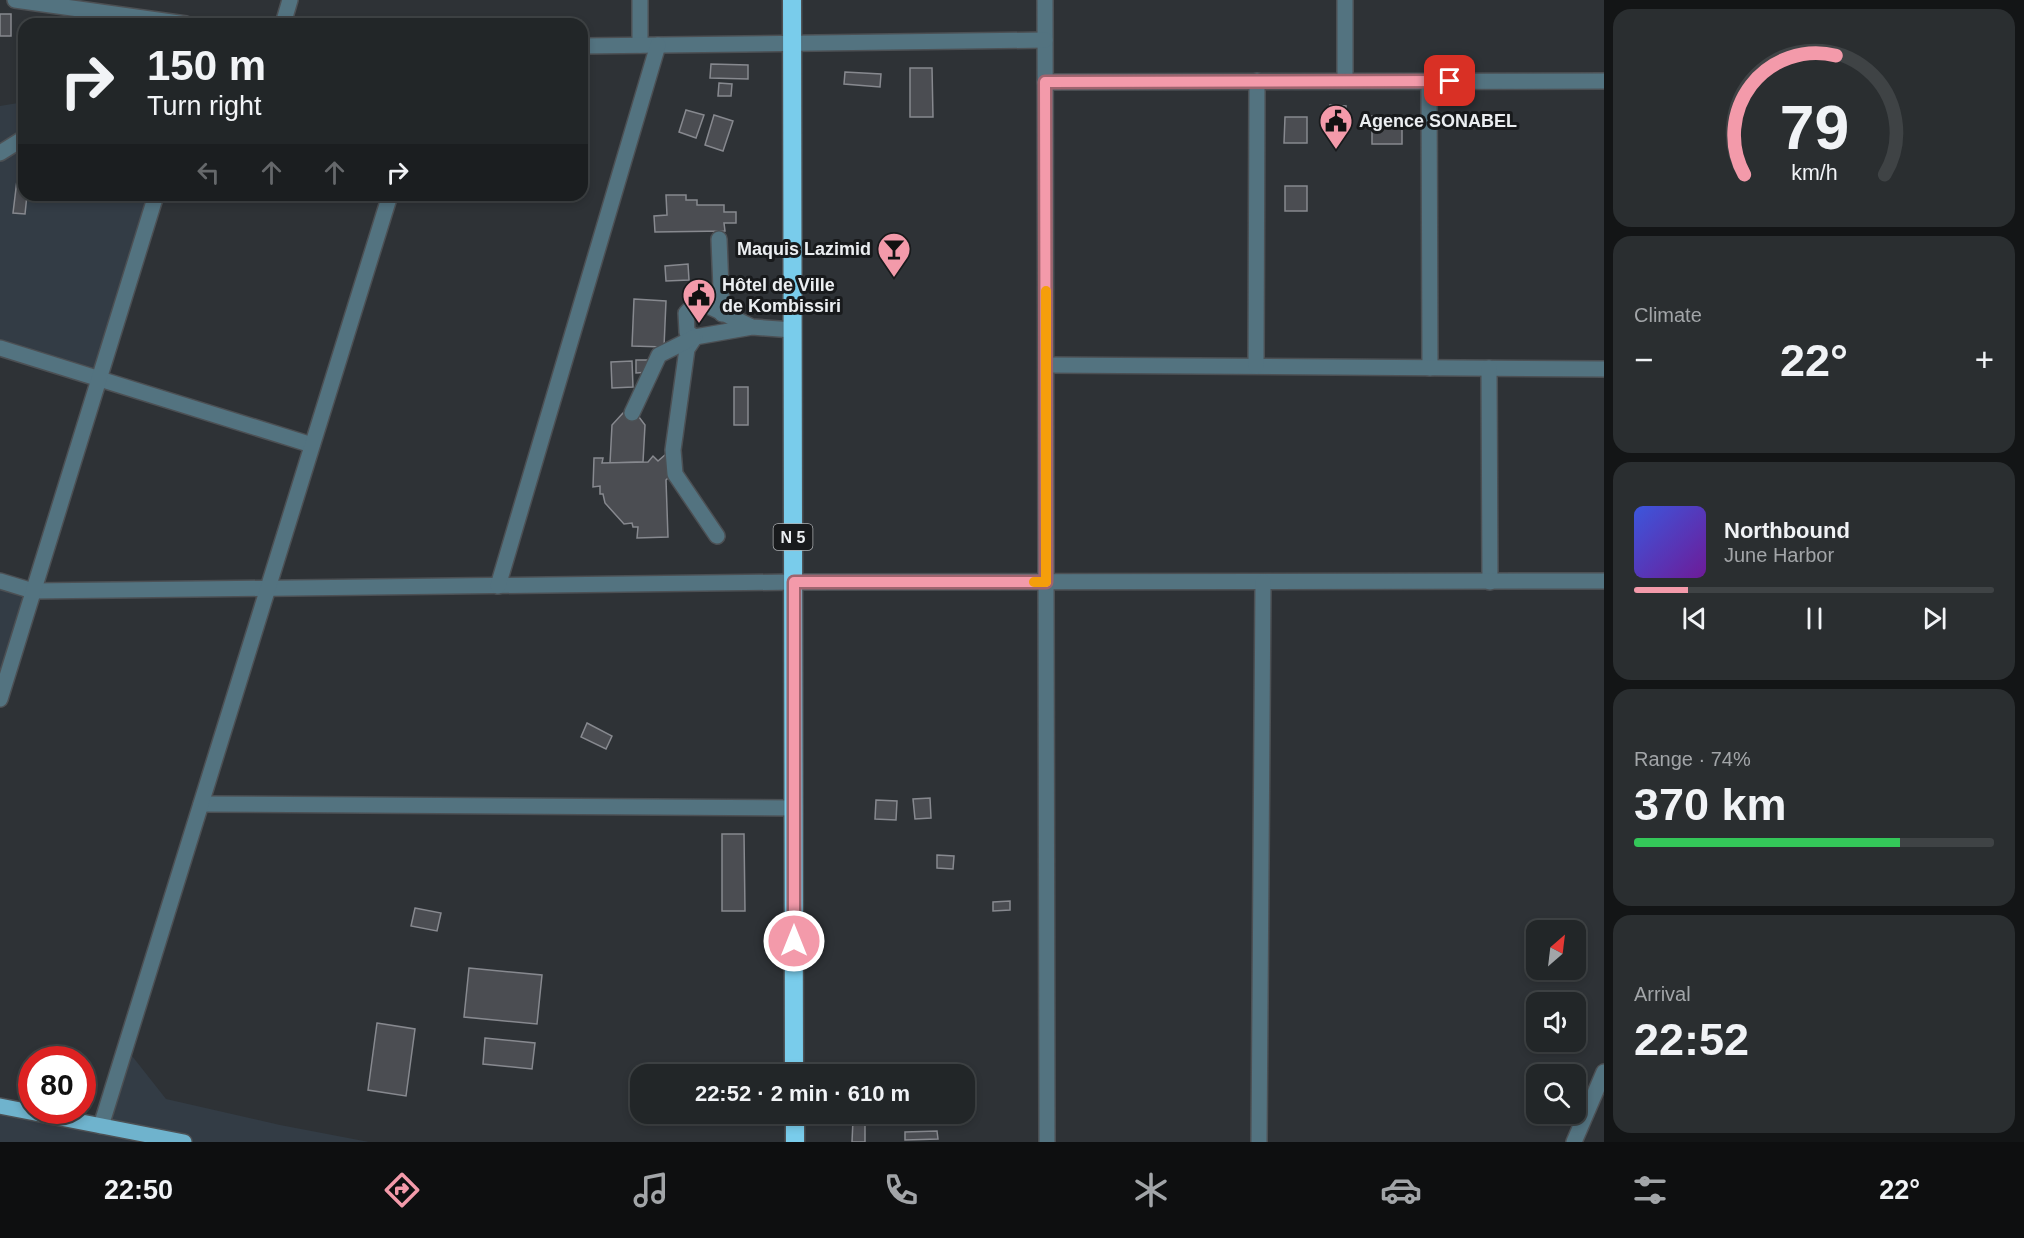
<!DOCTYPE html>
<meta charset="utf-8">
<style>
body{margin:0;font-family:Arial,sans-serif;background:#2a2e30;color:#f1f3f6;height:100vh;display:flex;flex-direction:column;font-size:22px;white-space:nowrap}
*{box-sizing:border-box;margin:0}
p{font-size:20px;color:#a2a5a8}
.icon{flex:none;width:33px;height:33px;fill:none;stroke:currentColor;stroke-width:2;stroke-linecap:round;stroke-linejoin:round}
.map{position:relative;flex:1;overflow:hidden}
.sheet{display:flex;flex-direction:column;gap:9px;padding:9px;background:#131516;width:420px}
.sheet>*{flex:none}
.top-card{position:absolute;left:18px;top:18px;width:570px;height:183px;border-radius:18px;box-shadow:0 3px 9px #0003,0 0 0 2px #3f4345;background:#222628;color:#f1f3f6;overflow:hidden}
.needle{width:39px;rotate:28deg}
.controls{position:absolute;left:1526px;top:920px;display:grid;gap:12px}
.controls a{display:grid;place-items:center;width:60px;height:60px;border-radius:12px;background:#222628;box-shadow:0 3px 9px #0003,0 0 0 2px #3f4345;font-size:30px}
.speed{position:absolute;left:18px;top:1046px;display:flex;gap:12px;font-size:30px;font-weight:700;text-align:center}
.speed>*{display:grid;place-content:center;width:78px;height:78px;border-radius:50%;background:#222628;box-shadow:0 3px 9px #0003,0 0 0 2px #3f4345;line-height:1}
.speed .limit{border:9px solid #d22;background:#fff;color:#111}
.pin{position:absolute;display:grid;place-items:center;width:51px;height:51px;color:#fff;margin:-26px;border-radius:12px;box-shadow:0 3px 9px #0006}
.me{position:absolute;width:66px;margin:-33px;rotate:0deg;stroke-linejoin:round;filter:drop-shadow(0 0 4px #0008)}
.turn{display:flex;align-items:center;gap:21px;height:126px;padding:0 30px;font-size:27px}
.turn .icon{width:78px;height:78px;stroke-width:2.5}
.turn b{display:block;font-size:42px;line-height:51px}
.lanes{display:flex;align-items:center;height:57px;padding:0 30px;background:#0003;justify-content:center;gap:30px;direction:ltr}
.lanes .off{opacity:.35}
.big{font-size:45px;font-weight:600;line-height:1.1}
.sheet .tile{flex:1;display:flex;flex-direction:column;justify-content:center;gap:9px;min-width:0;padding:0 21px;border-radius:18px;background:#2a2e30}
.sheet .dial{align-items:center;gap:0}
.dial svg{height:156px;overflow:visible;fill:none;stroke:#3f4345;stroke-width:7;stroke-linecap:round;text-anchor:middle}
.dial text{fill:#f1f3f6;stroke:none}
.song{display:flex;align-items:center;gap:18px}
.cover{width:72px;height:72px;border-radius:9px;background:linear-gradient(135deg,hsl(230 70% 55%),hsl(280 70% 35%))}
.played{height:6px;border-radius:3px;background:linear-gradient(90deg,#f39aaa 15%,#3f4345 15%)}
.keys{display:flex;justify-content:space-around;direction:ltr}
.heat{display:flex;justify-content:space-between;align-items:center;font-size:33px;direction:ltr}
.charge{height:9px;border-radius:4px;background:linear-gradient(90deg,#34c759 74%,#3f4345 0)}
.trip{position:absolute;left:630px;top:1064px;width:345px;height:60px;border-radius:18px;background:#222628;box-shadow:0 3px 9px #0003,0 0 0 2px #3f4345;font-weight:600;line-height:60px;text-align:center}
.dock{display:flex;height:96px;justify-content:space-around;align-items:center;background:#0e0f10;color:#a2a5a8}
.dock .icon{width:42px;height:42px}
.dock .selected{color:#f39aaa}
.dock b{font-size:27px;color:#f1f3f6}
main{display:flex;flex:1;min-height:0}
.map>svg:first-child{display:block}
.built{fill:#333c45}
.building{fill:#4b4d52;stroke:#87898f;stroke-width:1.5}
.lines{fill:none;stroke-linecap:round;stroke-linejoin:round}
.minor-casing{stroke:#4c5054;stroke-width:18}
.major-casing{stroke:#4c5054;stroke-width:18}
.highway-casing{stroke:#4c5054;stroke-width:21}
.minor{stroke:#537380;stroke-width:15}
.major{stroke:#6fb3cd;stroke-width:15}
.highway{stroke:#79cceb;stroke-width:18}
.route-casing{stroke:#9e646e;stroke-width:15}
.route{stroke:#f39aaa;stroke-width:10}
.slow{stroke:#f59e0b;stroke-width:10}
.labels{text-anchor:middle;stroke-width:6;stroke-linejoin:round;paint-order:stroke}
.shield{fill:#181a1c;stroke:#acaeb1;stroke-width:1.5}
.shield-label{font-size:16px;font-weight:bold;fill:#ebeef1}
.poi-label{font-size:18px;font-weight:bold;fill:#ebeef1;stroke:#181a1c;text-anchor:start}
</style>
<main>
<div class="map">
<svg width="1604" height="1142" viewBox="0 0 1604 1142">
<rect width="100%" height="100%" fill="#2e3236"/>
<g class="built">
<path d="M69,8L186,24H67Z"/>
<path d="M24,102V195H156L99,379L0,348V106Z"/>
<path d="M0,581L33,591L0,699Z"/>
<path d="M125,1047L166,1099L280,1125L369,1142H0V1106L101,1125Z"/>
</g>
<g class="building">
<rect x="0" y="14" width="11" height="22"/>
<path d="M711,64L748,65V79L710,78Z"/>
<path d="M910,68H932L933,117H910Z"/>
<path d="M845,72L881,74L880,87L844,84Z"/>
<path d="M719,83L732,84L731,96H718Z"/>
<path d="M1330,105L1346,106L1345,115H1330Z"/>
<path d="M686,110L704,115L696,138L679,132Z"/>
<path d="M714,115L733,121L723,151L705,145Z"/>
<rect x="1372" y="116" width="30" height="28"/>
<path d="M1285,117H1307V143H1284Z"/>
<path d="M17,180L24,181V195H27L25,214L13,213Z"/>
<rect x="1285" y="186" width="22" height="25"/>
<path d="M666,195H686V200H697V205H724V212H736V223H724L725,231L655,232L654,216L667,215Z"/>
<path d="M688,264L689,280L666,281L665,266Z"/>
<path d="M634,299L666,301L664,347L632,346Z"/>
<path d="M636,360H650V372L636,373Z"/>
<path d="M632,361L633,387L612,388L611,362Z"/>
<rect x="734" y="387" width="14" height="38"/>
<path d="M623,413H636L645,425L643,462L610,463L612,425Z"/>
<path d="M666,454L672,474L666,480L668,537L637,538L638,527H633L632,523L624,524L605,503L603,494H600V486L593,487L594,458H603L602,463L648,462L653,456L658,461Z"/>
<path d="M587,723L612,736L606,749L581,737Z"/>
<path d="M930,798L931,818L915,819L913,799Z"/>
<path d="M876,800L897,801L896,820L875,819Z"/>
<path d="M722,834H744L745,911H722Z"/>
<path d="M937,855L954,856L953,869L937,868Z"/>
<path d="M1010,901V910L993,911V902Z"/>
<path d="M415,908L441,913L437,931L411,926Z"/>
<path d="M469,968L542,975L537,1024L464,1017Z"/>
<path d="M377,1023L415,1029L406,1096L368,1090Z"/>
<path d="M485,1038L535,1043L532,1069L483,1064Z"/>
<path d="M853,1120H865V1142H852Z"/>
<path d="M937,1131L938,1139L905,1140V1132Z"/>
</g>
<g class="lines">
<defs>
<g id="minor">
<path d="M15,0L186,24"/>
<path d="M640,0V45"/>
<path d="M1045,0L1047,1142"/>
<path d="M1345,0V81"/>
<path d="M283,24L290,0"/>
<path d="M582,46L1045,40"/>
<path d="M1429,81L1430,368"/>
<path d="M1045,82L1604,81"/>
<path d="M0,153L24,138"/>
<path d="M719,239L722,314"/>
<path d="M752,327L695,337L687,332L686,313L694,305L704,304L752,327L793,330"/>
<path d="M695,337L687,349L673,450L675,474L717,536"/>
<path d="M0,348L312,445"/>
<path d="M1046,365L1604,369"/>
<path d="M1256,366L1257,81"/>
<path d="M1489,368L1490,582"/>
<path d="M632,413L659,355L693,338"/>
<path d="M0,581L33,591L794,582L1604,581"/>
<path d="M498,586L658,45"/>
<path d="M0,699L156,195"/>
<path d="M201,804L794,808"/>
<path d="M101,1126L390,195"/>
<path d="M1259,1142L1263,582"/>
<path d="M1574,1142L1604,1072"/>
</g>
<path id="major" d="M0,1106L184,1142"/>
<g id="highway">
<path d="M792,0L794,1074"/>
<path d="M795,1113V1142"/>
</g>
</defs>
<use href="#minor" class="minor-casing"/>
<use href="#major" class="major-casing"/>
<use href="#highway" class="highway-casing"/>
<use href="#minor" class="minor"/>
<use href="#major" class="major"/>
<use href="#highway" class="highway"/>
</g>
<g class="lines">
<defs>
<path id="route" d="M794,941V582H1046L1045,82L1450,81"/>
</defs>
<use href="#route" class="route-casing"/>
<use href="#route" class="route"/>
<path class="slow" d="M1034,582H1046V291"/>
</g>
<defs>
<symbol id="civic-pin" viewBox="-11 -11 22 30"><path d="M0 17L-7.5 6A9.5 9.5 0 1 1 7.5 6Z" fill="#f39aaa" stroke="#181a1c"/><path d="M-.6-6.5H3V-4.5H.6V-3L4-1V1h2V6H-6V1h2V-1L-.6-3ZM-1.2 2.5V6h2.4V2.5Z" fill="#111"/></symbol>
<symbol id="bar-pin" viewBox="-11 -11 22 30"><path d="M0 17L-7.5 6A9.5 9.5 0 1 1 7.5 6Z" fill="#f39aaa" stroke="#181a1c"/><path d="M-6-5H6L.8 .8V4.5H3.5V6h-7V4.5H-.8V.8Z" fill="#111"/></symbol>
</defs>
<g fill-rule="evenodd">
<use href="#civic-pin" x="1317" y="102" width="38" height="52"/>
<use href="#bar-pin" x="875" y="230" width="38" height="52"/>
<use href="#civic-pin" x="680" y="276" width="38" height="52"/>
</g>
<g class="labels">
<rect class="shield" x="773.5" y="524" width="39" height="26" rx="4.5"/>
<g class="shield-label">
<text x="793" y="543">N 5</text>
</g>
<g class="poi-label">
<text x="1359" y="127">Agence SONABEL</text>
<text x="871" y="255" text-anchor="end">Maquis Lazimid</text>
<text x="722" y="291">Hôtel de Ville<tspan x="722" dy="21">de Kombissiri</tspan></text>
</g>
</g>
</svg>
<div class="controls">
<a><svg class="needle" viewBox="-14 -14 28 28"><path d="M0-13l5 13h-10z" fill="#e53935"/><path d="M0 13l5-13h-10z" fill="#a2a5a8"/></svg></a>
<a><svg class="icon" aria-label="sound" viewBox="0 0 24 24"><path d="M4 9h4l5-4v14l-5-4H4zM17 9q2 3 0 6"/></svg></a>
<a><svg class="icon" aria-label="search" viewBox="0 0 24 24"><circle cx="10" cy="10" r="6"/><path d="M15 15l6 6"/></svg></a>
</div>
<div class="speed"><div class="limit">80</div></div>
<div class="pin" style="left:1450px;top:81px;background:#d93025"><svg class="icon" aria-label="arrive" viewBox="0 0 24 24"><path d="M6 21V4h12l-3 4 3 4H6"/></svg></div>
<svg class="me" style="left:794px;top:941px" viewBox="-20 -20 40 40"><circle r="17" fill="#f39aaa" stroke="#fff" stroke-width="3"/><path d="M0-11L8 9 0 5-8 9z" fill="#fff"/></svg>
<div class="trip">22:52 · 2 min · 610 m</div>
<div class="top-card">
<div class="turn"><svg class="icon" aria-label="right" viewBox="0 0 24 24"><path d="M7 20v-9h11M14 6l5 5-5 5"/></svg><div><b>150 m</b>Turn right</div></div>
<div class="lanes"><svg class="icon off" aria-label="left" viewBox="0 0 24 24"><path d="M17 20v-9H6M10 6l-5 5 5 5"/></svg><svg class="icon off" aria-label="ahead" viewBox="0 0 24 24"><path d="M12 20V5M6 11l6-6 6 6"/></svg><svg class="icon off" aria-label="ahead" viewBox="0 0 24 24"><path d="M12 20V5M6 11l6-6 6 6"/></svg><svg class="icon" aria-label="right" viewBox="0 0 24 24"><path d="M7 20v-9h11M14 6l5 5-5 5"/></svg></div>
</div>
</div>
<section class="sheet">
<div class="tile dial"><svg viewBox="0 0 100 80">
<path d="M14 69A42 42 0 1 1 86 69"/>
<path d="M14 69A42 42 0 0 1 61 8" stroke="#f39aaa"/>
<text x="50" y="56" font-size="32" font-weight="700">79</text>
<text x="50" y="72" font-size="11">km/h</text>
</svg></div>
<div class="tile"><p>Climate</p>
<div class="heat"><a>−</a><b class="big">22°</b><a>+</a></div>
</div>
<div class="tile">
<div class="song"><i class="cover"></i><div><b>Northbound</b><p>June Harbor</p></div></div>
<div class="played"></div>
<div class="keys"><svg class="icon" aria-label="previous" viewBox="0 0 24 24"><path d="M18 5L8 12l10 7zM5 5v14"/></svg><svg class="icon" aria-label="pause" viewBox="0 0 24 24"><path d="M8 5v14M16 5v14"/></svg><svg class="icon" aria-label="next" viewBox="0 0 24 24"><path d="M6 5l10 7-10 7zM19 5v14"/></svg></div>
</div>
<div class="tile"><p>Range · 74%</p><b class="big">370 km</b><div class="charge"></div></div>
<div class="tile"><p>Arrival</p><b class="big">22:52</b></div>
</section>
</main>
<nav class="dock">
<b>22:50</b>
<svg class="icon selected" aria-label="directions" viewBox="0 0 24 24"><path d="M12 3l9 9-9 9-9-9zM9 14v-3h6M13 9l2 2-2 2"/></svg>
<svg class="icon" aria-label="music" viewBox="0 0 24 24"><path d="M9 18V5l10-2v13"/><circle cx="6" cy="18" r="3"/><circle cx="16" cy="16" r="3"/></svg>
<svg class="icon" aria-label="phone" viewBox="0 0 24 24"><path d="M5 4h4l2 5-3 2q2 4 5 5l2-3 5 2v4C11 20 4 13 5 4z"/></svg>
<svg class="icon" aria-label="climate" viewBox="0 0 24 24"><path d="M12 3v18M4 7l16 10M4 17L20 7"/></svg>
<svg class="icon" aria-label="car" viewBox="0 0 24 24"><path d="M5 17H2v-5l4-1 3-4h7l3 4 3 1v5h-3M9 17h6M6 11h13"/><circle cx="7" cy="17" r="2"/><circle cx="17" cy="17" r="2"/></svg>
<svg class="icon" aria-label="filters" viewBox="0 0 24 24"><path d="M4 7h16M4 17h16"/><circle cx="9" cy="7" r="2"/><circle cx="15" cy="17" r="2"/></svg>
<b>22°</b>
</nav>
